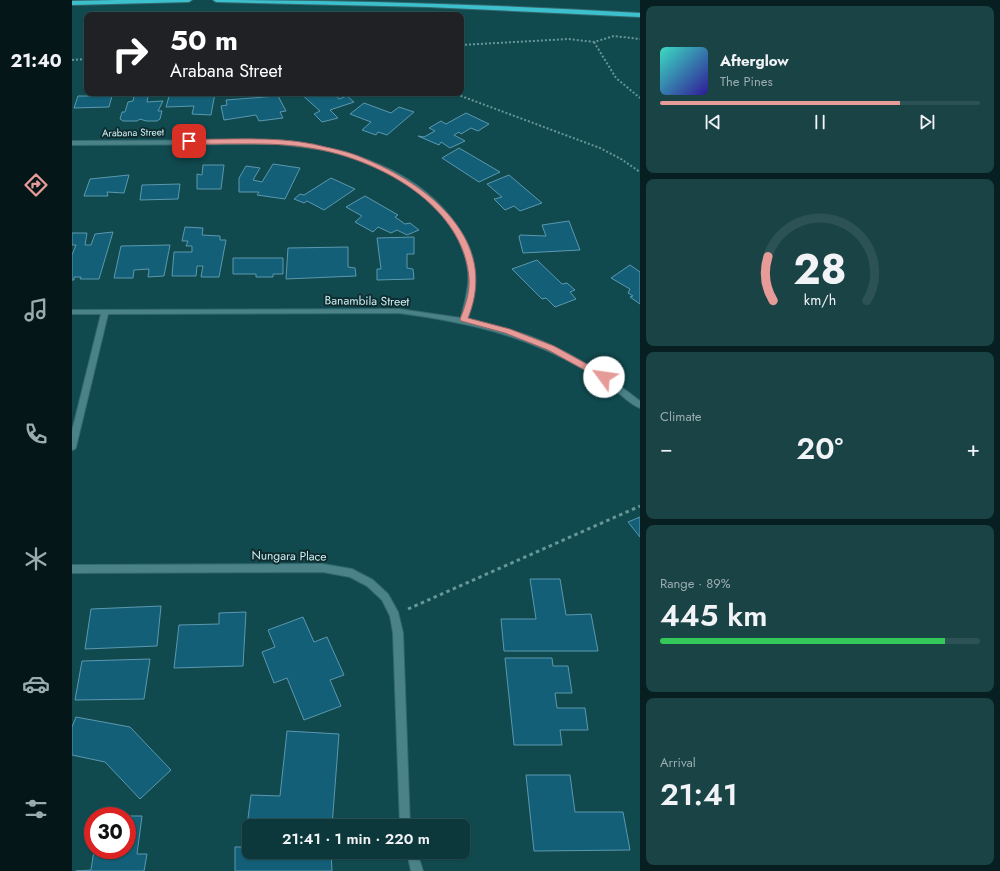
<!DOCTYPE html>
<meta charset="utf-8">
<style>
body{margin:0;font-family:Jost,sans-serif;background:#1a4346;color:#f1f3f6;height:100vh;display:flex;flex-direction:column;font-size:15px;white-space:nowrap}
*{box-sizing:border-box;margin:0}
p{font-size:13px;color:#9aacaf}
.icon{flex:none;width:22px;height:22px;fill:none;stroke:currentColor;stroke-width:2;stroke-linecap:round;stroke-linejoin:round}
.map{position:relative;flex:1;overflow:hidden}
.side{display:flex;flex-direction:column;gap:6px;padding:6px;background:#071f20;width:360px}
.side>*{flex:none}
.hud{position:absolute;left:12px;top:12px;width:380px;height:84px;border-radius:8px;box-shadow:0 1px 3px #0004,0 0 0 1px #2c5255;background:#202124;color:#fff;overflow:hidden}
.speed{position:absolute;left:12px;top:807px;display:flex;gap:8px;font-size:20px;font-weight:700;text-align:center}
.speed>*{display:grid;place-content:center;width:52px;height:52px;border-radius:50%;background:#0c383b;box-shadow:0 1px 3px #0004,0 0 0 1px #2c5255;line-height:1}
.speed .limit{border:6px solid #d22;background:#fff;color:#111}
.pin{position:absolute;display:grid;place-items:center;width:34px;height:34px;color:#fff;margin:-17px;border-radius:8px;box-shadow:0 2px 6px #0006}
.me{position:absolute;width:44px;margin:-22px;rotate:301deg;stroke-linejoin:round;filter:drop-shadow(0 0 3px #0008)}
.turn{display:flex;align-items:center;gap:14px;height:84px;padding:0 20px;font-size:18px}
.turn .icon{width:52px;height:52px;stroke-width:2.5}
.turn b{display:block;font-size:28px;line-height:34px}
.big{font-size:30px;font-weight:600;line-height:1.1}
.side .tile{flex:1;display:flex;flex-direction:column;justify-content:center;gap:6px;min-width:0;padding:0 14px;border-radius:8px;background:#1a4346}
.side .dial{align-items:center;gap:0}
.dial svg{height:104px;overflow:visible;fill:none;stroke:#2c5255;stroke-width:7;stroke-linecap:round;text-anchor:middle}
.dial text{fill:#f1f3f6;stroke:none}
.song{display:flex;align-items:center;gap:12px}
.cover{width:48px;height:48px;border-radius:6px;background:linear-gradient(135deg,hsl(170 70% 55%),hsl(250 70% 35%))}
.played{height:4px;border-radius:2px;background:linear-gradient(90deg,#e69b98 75%,#2c5255 75%)}
.keys{display:flex;justify-content:space-around;direction:ltr}
.heat{display:flex;justify-content:space-between;align-items:center;font-size:22px;direction:ltr}
.charge{height:6px;border-radius:3px;background:linear-gradient(90deg,#34c759 89%,#2c5255 0)}
.trip{position:absolute;left:170px;top:819px;width:228px;height:40px;border-radius:8px;background:#0c383b;box-shadow:0 1px 3px #0004,0 0 0 1px #2c5255;font-weight:600;line-height:40px;text-align:center}
main{display:flex;flex:1;min-height:0}
.tabs{display:flex;flex-direction:column;width:72px;justify-content:space-around;align-items:center;background:#051618;color:#9aacaf}
.tabs .icon{width:28px;height:28px}
.tabs .current{color:#e69b98}
.tabs b{font-size:18px;color:#f1f3f6}
.map>svg:first-child{display:block}
.building{fill:#135f77;stroke:#5b98af}
.lines{fill:none;stroke-linecap:round;stroke-linejoin:round}
.minor-casing{stroke:#32686d;stroke-width:2}
.primary-casing{stroke:#32686d;stroke-width:2}
.path-far1{stroke:#67969a;stroke-width:2;stroke-dasharray:2 2;stroke-linecap:butt}
.path{stroke:#67969a;stroke-width:3;stroke-dasharray:3.5 3.5;stroke-linecap:butt}
.minor{fill:#4b8288;fill-rule:evenodd}
.primary{fill:#3dc0cd;fill-rule:evenodd}
.route{fill:#e69b98;stroke:#966563}
.labels{text-anchor:middle;stroke-width:4;stroke-linejoin:round;paint-order:stroke}
.far-street-label{font-size:10px;fill:#cef0f3;stroke:#0f2d30}
.street-label{font-size:12px;fill:#cef0f3;stroke:#0f2d30}
</style>
<main>
<nav class="tabs">
<b>21:40</b>
<svg class="icon current" aria-label="directions" viewBox="0 0 24 24"><path d="M12 3l9 9-9 9-9-9zM9 14v-3h6M13 9l2 2-2 2"/></svg>
<svg class="icon" aria-label="music" viewBox="0 0 24 24"><path d="M9 18V5l10-2v13"/><circle cx="6" cy="18" r="3"/><circle cx="16" cy="16" r="3"/></svg>
<svg class="icon" aria-label="phone" viewBox="0 0 24 24"><path d="M5 4h4l2 5-3 2q2 4 5 5l2-3 5 2v4C11 20 4 13 5 4z"/></svg>
<svg class="icon" aria-label="climate" viewBox="0 0 24 24"><path d="M12 3v18M4 7l16 10M4 17L20 7"/></svg>
<svg class="icon" aria-label="car" viewBox="0 0 24 24"><path d="M5 17H2v-5l4-1 3-4h7l3 4 3 1v5h-3M9 17h6M6 11h13"/><circle cx="7" cy="17" r="2"/><circle cx="17" cy="17" r="2"/></svg>
<svg class="icon" aria-label="filters" viewBox="0 0 24 24"><path d="M4 7h16M4 17h16"/><circle cx="9" cy="7" r="2"/><circle cx="15" cy="17" r="2"/></svg>
</nav>
<div class="map">
<svg width="568" height="871" viewBox="0 0 568 871">
<rect width="100%" height="100%" fill="#104a4f"/>
<g class="building">
<path d="M98,93H143L139,115L120,114L122,106L94,107Z"/>
<path d="M228,93H261L267,99L275,96L282,102L258,110L266,118L250,122L242,114L248,111Z"/>
<path d="M6,96H40L37,107L2,108Z"/>
<path d="M62,96H76L75,102L91,101L86,111H90L88,119L85,121H74L68,119L65,121H51L48,119L50,112H53L56,102L61,101Z"/>
<path d="M206,96L214,111L208,112L211,118L187,121L184,115L152,120L149,106L155,105L154,100Z"/>
<path d="M292,103L319,113L327,107L342,112L315,135L306,132L304,135L290,130L299,122L278,114Z"/>
<path d="M394,113L417,124L406,131L399,128L389,134L387,132L382,135L393,141L378,148L369,142L367,145L346,136L352,137L363,131L357,128L369,121L374,124Z"/>
<path d="M387,148L428,172L407,182L370,158Z"/>
<path d="M201,164L228,168L213,199L185,195L187,192H167V178L174,166L188,168L181,180L190,182Z"/>
<path d="M131,165H152L149,189H125V174L130,175Z"/>
<path d="M57,175L52,193L35,192L36,196H12L18,179Z"/>
<path d="M437,175L470,203L448,211L442,206L433,210L422,199L430,197L415,184Z"/>
<path d="M259,178L283,189L252,210L235,201L232,203L222,199L228,194L232,195Z"/>
<path d="M108,184L106,199L68,200L70,185Z"/>
<path d="M293,196L326,215L323,217L333,224L338,223L347,230L335,235L325,230L319,233L306,227L301,232L283,222L290,216L274,207Z"/>
<path d="M497,221L508,250L451,253L447,237L448,235L474,236L470,225Z"/>
<path d="M113,227L131,228L130,235L148,236V240H154L147,277H129L131,266H125L124,276H100L102,252H120V246H114L116,241H110Z"/>
<path d="M41,232L27,279H8L9,277H2V280H0V255L4,245H0V233H15L13,245H19L23,234Z"/>
<path d="M342,237V254H335V268L341,269L342,279L305,280V269H309L305,238Z"/>
<path d="M98,245L92,276L76,277L77,269L62,270L61,278H42L49,246Z"/>
<path d="M276,247V267L283,268L284,276L214,279L216,248Z"/>
<path d="M161,258H211V274H201V277H184V274H161Z"/>
<path d="M465,260L490,284L495,283L503,290L498,292L504,299L483,307L474,298L470,299L440,269Z"/>
<path d="M558,265L568,272V304L558,297L561,296L556,293L558,289L539,278Z"/>
<path d="M568,517V537L556,522Z"/>
<path d="M458,579H488L494,615L519,614L526,651H432L429,619H464Z"/>
<path d="M89,606L85,646L13,649L19,609Z"/>
<path d="M174,612L171,666L102,668L107,625L147,624V613Z"/>
<path d="M231,617L242,642L255,637L272,675L258,680L269,706L232,720L215,678L202,683L190,652L203,647L196,630Z"/>
<path d="M433,658H480L481,666H496L500,693H483L485,708H513L516,730H488L490,745H442Z"/>
<path d="M78,659L72,699L3,700L10,661Z"/>
<path d="M4,717L58,727L99,770L68,799L33,762L0,755V727Z"/>
<path d="M215,731L267,734L260,826H175L179,795L208,796Z"/>
<path d="M454,775H498L503,812H551L558,850L462,851Z"/>
<path d="M55,816H70L65,854H75L72,871H4L19,870L22,850H55Z"/>
<path d="M163,847H177V852H259L260,871H163Z"/>
</g>
<g class="lines">
<defs>
<g id="minor">
<path d="M207,140C274,148 348,168 387,229C394,239 400,252 402,265C405,284 400,301 396,319C416,324 437,329 457,336C498,351 534,375 568,401V408C559,405 551,396 543,390C532,382 520,373 508,367C448,334 394,322 327,313L36,314L4,447L3,449L0,450V431L29,314H0V310L327,309L389,318C393,300 399,282 395,264C384,211 332,177 285,159C260,150 233,147 207,144L0,145V141Z"/>
<path d="M251,564L280,569L301,580L316,594L326,612L331,633L338,826H328L321,633L318,616L310,600L295,586L278,577L251,572L0,573V565Z"/>
<path d="M335,852H345L351,871H339Z"/>
</g>
<g id="primary">
<path d="M45,0H120L117,2L0,5V1Z"/>
<path d="M141,0C283,0 426,5 568,13V17L356,7L144,2Z"/>
</g>
</defs>
<use href="#minor" class="minor-casing"/>
<use href="#primary" class="primary-casing"/>
<g class="path-far1">
<path d="M522,42L544,78L568,98"/>
<path d="M389,45L497,39L522,42L542,36L568,39"/>
<path d="M0,60L15,59"/>
<path d="M381,93L528,148L549,159L568,172"/>
</g>
<path class="path" d="M336,609L568,506"/>
<use href="#minor" class="minor"/>
<use href="#primary" class="primary"/>
</g>
<path class="route" d="M117,139C157,140 201,136 241,144C257,148 276,151 291,158C356,184 428,240 396,318L438,329L482,346L535,375V379H529L476,350L433,333L389,321L388,319C393,307 398,292 397,279C392,204 304,158 238,148C209,143 180,144 151,144C139,144 126,145 115,143L114,141Z"/>
<g class="labels">
<g class="far-street-label">
<text transform="translate(61 132) rotate(-1)" y="4">Arabana Street</text>
</g>
<g class="street-label">
<text transform="translate(295 301) rotate(1)" y="4">Banambila Street</text>
<text transform="translate(217 556) rotate(1)" y="4">Nungara Place</text>
</g>
</g>
</svg>
<div class="speed"><div class="limit">30</div></div>
<div class="pin" style="left:117px;top:141px;background:#d93025"><svg class="icon" aria-label="arrive" viewBox="0 0 24 24"><path d="M6 21V4h12l-3 4 3 4H6"/></svg></div>
<svg class="me" style="left:532px;top:377px" viewBox="-20 -20 40 40"><circle r="19" fill="#fff"/><path d="M0-13L10 11 0 6-10 11z" fill="#e69b98"/></svg>
<div class="trip">21:41 · 1 min · 220 m</div>
<div class="hud">
<div class="turn"><svg class="icon" aria-label="right" viewBox="0 0 24 24"><path d="M7 20v-9h11M14 6l5 5-5 5"/></svg><div><b>50 m</b>Arabana Street</div></div>
</div>
</div>
<section class="side">
<div class="tile">
<div class="song"><i class="cover"></i><div><b>Afterglow</b><p>The Pines</p></div></div>
<div class="played"></div>
<div class="keys"><svg class="icon" aria-label="previous" viewBox="0 0 24 24"><path d="M18 5L8 12l10 7zM5 5v14"/></svg><svg class="icon" aria-label="pause" viewBox="0 0 24 24"><path d="M8 5v14M16 5v14"/></svg><svg class="icon" aria-label="next" viewBox="0 0 24 24"><path d="M6 5l10 7-10 7zM19 5v14"/></svg></div>
</div>
<div class="tile dial"><svg viewBox="0 0 100 80">
<path d="M14 69A42 42 0 1 1 86 69"/>
<path d="M14 69A42 42 0 0 1 10 35" stroke="#e69b98"/>
<text x="50" y="56" font-size="32" font-weight="700">28</text>
<text x="50" y="72" font-size="11">km/h</text>
</svg></div>
<div class="tile"><p>Climate</p>
<div class="heat"><a>−</a><b class="big">20°</b><a>+</a></div>
</div>
<div class="tile"><p>Range · 89%</p><b class="big">445 km</b><div class="charge"></div></div>
<div class="tile"><p>Arrival</p><b class="big">21:41</b></div>
</section>
</main>
